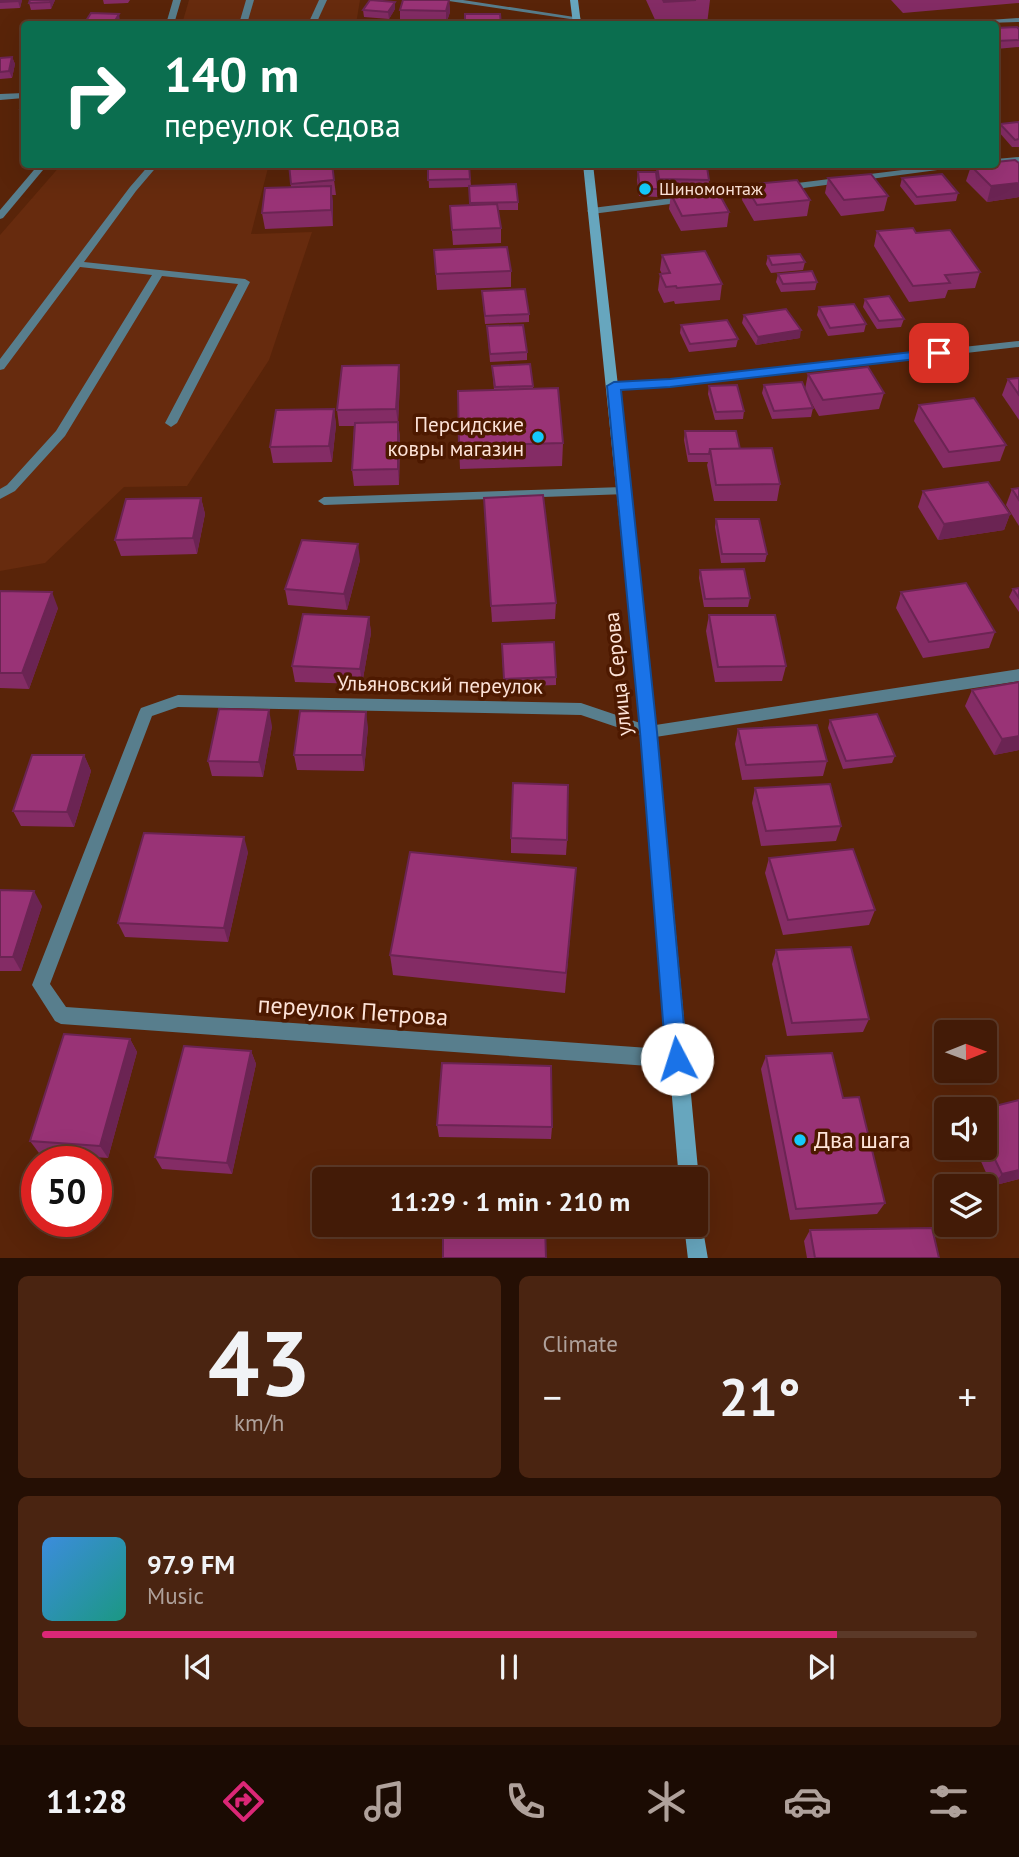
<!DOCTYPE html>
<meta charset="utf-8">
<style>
body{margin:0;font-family:"PT Sans",sans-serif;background:#4a2411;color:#f1f3f6;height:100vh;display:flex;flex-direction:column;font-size:26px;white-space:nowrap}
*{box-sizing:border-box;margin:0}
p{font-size:23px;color:#afa19b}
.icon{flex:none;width:38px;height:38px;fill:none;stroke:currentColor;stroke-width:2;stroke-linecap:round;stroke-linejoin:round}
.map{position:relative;height:1258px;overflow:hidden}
.sheet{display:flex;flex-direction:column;gap:18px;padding:18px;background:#250f04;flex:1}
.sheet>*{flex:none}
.top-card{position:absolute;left:21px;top:21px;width:978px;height:147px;border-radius:7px;box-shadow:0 7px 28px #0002,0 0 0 2px #5b3928;background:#0b6e4f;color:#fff;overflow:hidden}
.needle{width:46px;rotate:89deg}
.tools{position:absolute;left:934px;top:1020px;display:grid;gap:14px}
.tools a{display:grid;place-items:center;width:63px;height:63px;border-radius:7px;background:#431b07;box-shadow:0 7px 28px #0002,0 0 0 2px #5b3928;font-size:35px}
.speed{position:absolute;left:21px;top:1146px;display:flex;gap:14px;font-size:35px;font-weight:700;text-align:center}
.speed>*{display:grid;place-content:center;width:91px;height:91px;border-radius:50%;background:#431b07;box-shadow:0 7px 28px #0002,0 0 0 2px #5b3928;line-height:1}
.speed .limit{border:10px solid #d22;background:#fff;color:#111}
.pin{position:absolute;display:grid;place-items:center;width:60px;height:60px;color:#fff;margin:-30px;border-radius:14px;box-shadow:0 4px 10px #0006}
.me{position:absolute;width:77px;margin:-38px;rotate:355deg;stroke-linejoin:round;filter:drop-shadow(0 0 5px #0008)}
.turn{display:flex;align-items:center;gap:24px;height:147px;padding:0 28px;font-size:32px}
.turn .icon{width:91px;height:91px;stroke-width:2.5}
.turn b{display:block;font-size:49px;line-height:60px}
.big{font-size:52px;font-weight:700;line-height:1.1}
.sheet .widget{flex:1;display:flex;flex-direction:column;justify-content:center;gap:10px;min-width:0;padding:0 24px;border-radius:10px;background:#4a2411}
.sheet .dial{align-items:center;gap:0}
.dial b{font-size:91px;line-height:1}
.song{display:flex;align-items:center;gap:21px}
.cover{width:84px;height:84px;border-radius:10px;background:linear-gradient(135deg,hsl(210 70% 55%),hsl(170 70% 35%))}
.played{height:7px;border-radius:4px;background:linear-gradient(90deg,#db2777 85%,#5b3928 85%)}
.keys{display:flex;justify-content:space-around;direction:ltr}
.heat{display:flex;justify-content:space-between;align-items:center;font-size:38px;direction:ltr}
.sheet .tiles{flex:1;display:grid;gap:18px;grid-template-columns:1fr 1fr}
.widget:last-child{grid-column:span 2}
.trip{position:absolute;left:312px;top:1167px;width:396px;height:70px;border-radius:7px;background:#431b07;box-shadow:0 7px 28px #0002,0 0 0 2px #5b3928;font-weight:700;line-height:70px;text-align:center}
.dock{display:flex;height:112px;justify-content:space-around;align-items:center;background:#1b0b03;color:#afa19b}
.dock .icon{width:49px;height:49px}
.dock .on{color:#db2777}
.dock b{font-size:32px;color:#f1f3f6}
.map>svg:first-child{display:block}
.built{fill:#672b0e}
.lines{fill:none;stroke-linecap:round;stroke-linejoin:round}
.service{fill:#587e8d;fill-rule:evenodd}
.minor{fill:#587e8d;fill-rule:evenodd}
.secondary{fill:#67a6be;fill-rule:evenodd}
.wall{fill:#842c65}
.shaded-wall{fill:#6b2453}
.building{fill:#993376;stroke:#6b2453;stroke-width:2}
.route{fill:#1a73e8;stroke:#114b97;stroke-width:2}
.poi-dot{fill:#14cafb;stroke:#4d1900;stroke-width:2.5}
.labels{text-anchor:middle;stroke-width:7;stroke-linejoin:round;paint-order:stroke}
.far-poi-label{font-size:18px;fill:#fde3d8;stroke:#4d1900;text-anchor:start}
.poi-label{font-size:21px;fill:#fde3d8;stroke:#4d1900;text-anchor:end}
.street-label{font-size:21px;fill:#fde3d8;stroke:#4d1900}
.near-street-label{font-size:24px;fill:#fde3d8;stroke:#4d1900}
.near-poi-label{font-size:24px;fill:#fde3d8;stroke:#4d1900;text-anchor:start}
</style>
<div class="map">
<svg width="1019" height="1259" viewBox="0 0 1019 1259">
<rect width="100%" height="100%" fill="#592409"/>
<g class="built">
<path d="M189,0H360L356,24H182Z"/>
<path d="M202,164L268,168L251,234L312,232L269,360L187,486L124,487L45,563L0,571V235L61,165Z"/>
</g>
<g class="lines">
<g class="service">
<path d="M246,0H254L247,24H239Z"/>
<path d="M319,0H327L316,24H308Z"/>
<path d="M150,164H159L136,191L84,262L245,279L250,282L177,423L171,427L165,423L238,284L162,276L65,436L15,491L0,499V489L7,485L56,431L152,275L80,267L4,369L0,370V359L130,187Z"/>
<path d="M278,164H310L282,169L279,168Z"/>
</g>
<g class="minor">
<path d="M173,0H181L174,24H166Z"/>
<path d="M442,0H463L581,18L577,20Z"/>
<path d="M1019,18V22L955,24L959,22Z"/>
<path d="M24,93V98L0,100V94Z"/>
<path d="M1019,157V163L996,165L995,164L996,159Z"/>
<path d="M39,164H48L3,218L0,219V210Z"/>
<path d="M951,164H982L781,191L776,188L781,185Z"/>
<path d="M761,187L766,190L764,192L592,214L587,211L592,208Z"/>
<path d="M1019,341V347L670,387L614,390L608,386L614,382L670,379Z"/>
<path d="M623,487L627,488L629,491L627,494L324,505L318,501L324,497Z"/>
<path d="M1019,669V681L649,738L581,715L178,707L152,716L50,984L66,1007L677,1050L683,1053L686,1059L683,1065L677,1068L61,1024L55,1021L32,985L139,712L141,708L178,695L581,703L649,726Z"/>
</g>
<g class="secondary">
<path d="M570,0H578L581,24H573Z"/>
<path d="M583,164H593L657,732L699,1180L695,1187V1180H679L641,732Z"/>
<path d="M695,1215L701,1218L708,1259H688L684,1225H695Z"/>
</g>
</g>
<g class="wall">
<path d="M0,0H22L20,8L0,9Z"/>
<path d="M30,0H55L51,9L31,10L29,3Z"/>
<path d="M103,0H130L128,3L104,4Z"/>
<path d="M449,0L450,12L446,24H400V10Z"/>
<path d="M646,0H710L707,24H657Z"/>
<path d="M891,0H1019V3L903,13Z"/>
<path d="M395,9L389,19L364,17L363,10Z"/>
<path d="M996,28L1019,29V47L996,49Z"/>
<path d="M12,57L15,64L12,78L0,79V58Z"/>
<path d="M24,98V117H23L20,109Z"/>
<path d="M1019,122V147H1012L998,131L1000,124Z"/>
<path d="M1019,163V197L987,202L966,181L971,166Z"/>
<path d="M289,164L334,180L336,195H332L333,226L265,229L262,213L291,187Z"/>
<path d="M428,164H469L471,186L518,202V210H498L501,228V243L453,245L450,206L470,205L469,187L429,188Z"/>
<path d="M657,166L709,180L708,188L658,187V197L639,196L637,180L638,172L656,174Z"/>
<path d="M828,178L888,196L884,211L841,216L825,193Z"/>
<path d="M902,178L958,193L956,201L915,205L900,186Z"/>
<path d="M745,185L810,200L807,216L754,221L742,200Z"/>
<path d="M671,194L729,212L727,227L681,231L669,209Z"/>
<path d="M877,231L916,233L980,272L975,288L948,290L945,298L909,302L874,246Z"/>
<path d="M434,250L511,271V287L437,290Z"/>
<path d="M662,255L722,284L720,300L675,304L674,301L664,303L658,290L660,274H662L660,270Z"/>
<path d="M768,256L805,262L803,270L771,273L766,264Z"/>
<path d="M778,274L817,282L815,290L781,292L776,282Z"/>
<path d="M482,291L529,314V322L485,324Z"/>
<path d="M865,299L904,319L901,327L877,329L863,307Z"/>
<path d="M819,307L866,324L864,332L828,336L817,315Z"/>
<path d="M744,315L800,338L756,345L742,323Z"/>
<path d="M681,325L738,339L736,347L689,352L680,333Z"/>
<path d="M487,326L527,352V360L490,362Z"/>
<path d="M399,365L400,381L398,422L400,438L399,485L354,486L352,470L354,426H339L337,410Z"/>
<path d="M492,366L533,386V389L563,443L562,466L460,469L459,446L494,390Z"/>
<path d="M808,374L884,393L879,409L819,416L807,395L813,408L811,417L772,419L762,393L764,385L805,389Z"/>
<path d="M1019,378V420L1002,395L1008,379Z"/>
<path d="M709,386L744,411L743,419L715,420L708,394Z"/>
<path d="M919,405L1006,445L1000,461L943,468L914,421Z"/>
<path d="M334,409L336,425L332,462L273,463L270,447Z"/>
<path d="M685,431L740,449L780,484L777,501H714L707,465L708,462H688L684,440Z"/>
<path d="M1019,488V526L1006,505L1012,489Z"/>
<path d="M923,491L1010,514L1004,530L938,540L918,507Z"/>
<path d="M201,498L205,514L197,554L121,556L115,540Z"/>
<path d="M484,498L556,603L555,619L492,622Z"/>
<path d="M716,519L767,554L765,562L721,563L715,527Z"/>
<path d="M360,560L347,610L288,605L285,589Z"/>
<path d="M700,570L750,598L748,607H704L699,578Z"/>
<path d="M1019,588V612L1009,597L1013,589Z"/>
<path d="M0,591L58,608L29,689L0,688Z"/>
<path d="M901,592L995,632L989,648L923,658L896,608Z"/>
<path d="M709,615L786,666L782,681L715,682L706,631Z"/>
<path d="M369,617L371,633L362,684L295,682L292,666Z"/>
<path d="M502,652L556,677V685L504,687Z"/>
<path d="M1019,682V750L994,755L965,706L972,690Z"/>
<path d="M830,720L895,756L892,763L843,769L828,728Z"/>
<path d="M272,726L263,777L212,776L208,761Z"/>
<path d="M368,727L364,771L297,770L294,755Z"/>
<path d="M738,729L827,761L823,776L742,780L735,744Z"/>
<path d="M84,755L91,771L74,827L21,826L13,811Z"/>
<path d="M755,788L841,826L836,841L761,846L752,803Z"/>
<path d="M511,838L567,840L566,855L511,853Z"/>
<path d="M248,852L228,942L125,937L118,923Z"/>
<path d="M769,858L875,910L869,925L783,935L765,873Z"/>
<path d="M576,868L565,993L393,975L390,955Z"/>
<path d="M0,890L42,906L21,971H0Z"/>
<path d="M776,950L869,1019L863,1032L787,1036L772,964Z"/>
<path d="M130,1039L137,1052L108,1158L39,1153L30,1141Z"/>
<path d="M251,1051L256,1064L232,1174L162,1169L155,1157Z"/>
<path d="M766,1056L843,1098L885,1203L877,1214L790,1220L761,1069Z"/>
<path d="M1019,1100V1179L992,1186L975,1148H985V1110Z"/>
<path d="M437,1125L552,1127L551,1139L439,1137Z"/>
<path d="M810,1230L939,1258H807L804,1241Z"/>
</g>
<g class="shaded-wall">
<path d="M18,0H22L20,8L18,1Z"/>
<path d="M51,0H55L51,9L50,2Z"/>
<path d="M449,0L450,12L446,24V11Z"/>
<path d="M395,2V9L389,19L388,12Z"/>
<path d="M119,14L120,21L118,24H113Z"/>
<path d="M12,57L15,64L12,78L9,71Z"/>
<path d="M1019,183V197L987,202L991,186Z"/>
<path d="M331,186L333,201V226L331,210Z"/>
<path d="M801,330L800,338L756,345L758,337Z"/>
<path d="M399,365L400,381L398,425L396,409Z"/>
<path d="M334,409L336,425L332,462L329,446Z"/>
<path d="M398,422L400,438L399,485L398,469Z"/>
<path d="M201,498L205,514L197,554L193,538Z"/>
<path d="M1010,514L1004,530L938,540L944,524Z"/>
<path d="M358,544L360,560L347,610L344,594Z"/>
<path d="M52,592L58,608L29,689L22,673Z"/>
<path d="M369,617L371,633L362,684L360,669Z"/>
<path d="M269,710L272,726L263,777L259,762Z"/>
<path d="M366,712L368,727L364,771L362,755Z"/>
<path d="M1019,736V750L994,755L1002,739Z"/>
<path d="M84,755L91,771L74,827L67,812Z"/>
<path d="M244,837L248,852L228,942L224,928Z"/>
<path d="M34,891L42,906L21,971L13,957Z"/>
<path d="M130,1039L137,1052L108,1158L100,1146Z"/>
<path d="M251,1051L256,1064L232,1174L227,1163Z"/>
<path d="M1019,1170V1179L992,1186L1002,1174Z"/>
</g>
<g class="building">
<path d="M0,0H18V1L0,2Z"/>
<path d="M30,0H51L50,2L29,3Z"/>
<path d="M370,0L395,2L388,12L363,10Z"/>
<path d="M403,0H449L446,11L400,10Z"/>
<path d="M663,0H696L664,2Z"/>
<path d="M91,13L119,14L113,24H84Z"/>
<path d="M465,14H500L501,24H465Z"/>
<path d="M1017,27L1019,29V40L996,41V28Z"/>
<path d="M12,57L9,71L0,72V58Z"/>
<path d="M24,98V109H20Z"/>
<path d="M1019,122V139L1015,140L1000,124Z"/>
<path d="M1015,160L1019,163V183L991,186L971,166L996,164V162Z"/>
<path d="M289,164H332L334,180L291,184Z"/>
<path d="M428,164H469L470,179L428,180Z"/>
<path d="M657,166L707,167L709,180L659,179Z"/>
<path d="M638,172H656L658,189H640Z"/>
<path d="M871,174L888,196L844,200L828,178Z"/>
<path d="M942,174L958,193L917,197L902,178Z"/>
<path d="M797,180L810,200L757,205L745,185Z"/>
<path d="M516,184L518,202L470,203L469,186Z"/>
<path d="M331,186V210L262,213L265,188Z"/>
<path d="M717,190L729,212L682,216L671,194Z"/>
<path d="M497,204L501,228L452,230L450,206Z"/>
<path d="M913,228L916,233L950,230L980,272L945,275L950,283L913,286L877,231Z"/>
<path d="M507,247L511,271L436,274L434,250Z"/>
<path d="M705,251L722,284L677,288L676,286L666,287L660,274L670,273L662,255Z"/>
<path d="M800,254L805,262L772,265L768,256Z"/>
<path d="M812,271L817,282L783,284L778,274Z"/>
<path d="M525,289L529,314L485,316L482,291Z"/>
<path d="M889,296L904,319L879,321L865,299Z"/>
<path d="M854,304L866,324L830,328L819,307Z"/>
<path d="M786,309L801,330L758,337L744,315Z"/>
<path d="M727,320L738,339L690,344L681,325Z"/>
<path d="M523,325L527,352L490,354L487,326Z"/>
<path d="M530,364L533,386L495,387L492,366Z"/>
<path d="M399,365L396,409L337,410L342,366Z"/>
<path d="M868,367L884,393L823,400L808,374Z"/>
<path d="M1019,378V395L1008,379Z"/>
<path d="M802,382L813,408L774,411L764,385Z"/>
<path d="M737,385L744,411L716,412L709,386Z"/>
<path d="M558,388L563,443L459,446L458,391Z"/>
<path d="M974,398L1006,445L949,452L919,405Z"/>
<path d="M334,409L329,446L270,447L276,410Z"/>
<path d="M398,422V469L352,470L355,423Z"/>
<path d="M685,431H736L740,449H710L709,454H689Z"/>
<path d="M772,448L780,484L716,485L710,449Z"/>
<path d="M988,482L1010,514L944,524L923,491Z"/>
<path d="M1019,488V500L1012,489Z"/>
<path d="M543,495L556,603L491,606L484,498Z"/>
<path d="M201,498L193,538L115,540L126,499Z"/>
<path d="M716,519H759L767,554H722Z"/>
<path d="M302,540L358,544L344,594L285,589Z"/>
<path d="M744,569L750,598L705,599L700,570Z"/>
<path d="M966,583L995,632L929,642L901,592Z"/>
<path d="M1019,588V598L1013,589Z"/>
<path d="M0,591L52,592L22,673H0Z"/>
<path d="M303,614L369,617L360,669L292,666Z"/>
<path d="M709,615H775L786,666L718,667Z"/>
<path d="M554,642L556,677L504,679L502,644Z"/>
<path d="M1019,682V736L1002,739L972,690Z"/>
<path d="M219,709L269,710L259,762L208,761Z"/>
<path d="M300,711L366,712L362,755H294Z"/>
<path d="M877,714L895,756L846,761L830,720Z"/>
<path d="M817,725L827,761L746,765L738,729Z"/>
<path d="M32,755H84L67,812L13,811Z"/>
<path d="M513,783L568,785L567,840L511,838Z"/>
<path d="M830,784L841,826L766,831L755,788Z"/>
<path d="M144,833L244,837L224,928L118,923Z"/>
<path d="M853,849L875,910L788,920L769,858Z"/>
<path d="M410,852L576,868L566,973L390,955Z"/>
<path d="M0,890L34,891L13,957H0Z"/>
<path d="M851,947L869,1019L792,1023L776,950Z"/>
<path d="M64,1034L130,1039L100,1146L30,1141Z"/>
<path d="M184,1046L251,1051L227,1163L155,1157Z"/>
<path d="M832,1053L843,1098L859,1097L885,1203L796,1209L766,1056Z"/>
<path d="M442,1063L551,1066L552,1127L437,1125Z"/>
<path d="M1019,1100V1170L1002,1174L985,1139V1110H979Z"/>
<path d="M443,1225H545L546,1258H443Z"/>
<path d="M932,1228L939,1258H815L810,1230Z"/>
</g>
<path class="route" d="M939,349L943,350V356L670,387L621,390L657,732L687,1059L684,1067L677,1070L669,1067L666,1059L640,732L607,386L614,382L670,379Z"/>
<g class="poi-dot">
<circle cx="645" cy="189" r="7"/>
<circle cx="538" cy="437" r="7"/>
<circle cx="800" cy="1140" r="7"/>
</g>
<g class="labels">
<g class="far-poi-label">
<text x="659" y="195">Шиномонтаж</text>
</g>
<g class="poi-label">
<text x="524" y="432">Персидские<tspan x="524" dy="24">ковры магазин</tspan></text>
</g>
<g class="street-label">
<text transform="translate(618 674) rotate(-96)" y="7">улица Серова</text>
<text transform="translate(440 685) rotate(1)" y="7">Ульяновский переулок</text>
</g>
<g class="near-street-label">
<text transform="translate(353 1011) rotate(4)" y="8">переулок Петрова</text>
</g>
<g class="near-poi-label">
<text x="814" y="1148">Два шага</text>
</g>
</g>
</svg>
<div class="tools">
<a><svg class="needle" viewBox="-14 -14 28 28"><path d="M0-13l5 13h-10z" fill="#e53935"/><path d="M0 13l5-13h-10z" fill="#afa19b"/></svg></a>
<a><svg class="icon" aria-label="sound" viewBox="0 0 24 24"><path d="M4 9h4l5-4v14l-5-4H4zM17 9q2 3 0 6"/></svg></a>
<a><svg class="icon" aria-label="layers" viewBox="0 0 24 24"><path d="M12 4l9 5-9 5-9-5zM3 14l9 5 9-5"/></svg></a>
</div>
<div class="speed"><div class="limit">50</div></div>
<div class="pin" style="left:939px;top:353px;background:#d93025"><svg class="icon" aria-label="arrive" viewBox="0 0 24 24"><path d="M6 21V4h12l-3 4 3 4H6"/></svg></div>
<svg class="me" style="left:677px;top:1059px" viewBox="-20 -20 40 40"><circle r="19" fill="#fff"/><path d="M0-13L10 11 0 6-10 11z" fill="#1a73e8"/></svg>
<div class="trip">11:29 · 1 min · 210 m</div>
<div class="top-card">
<div class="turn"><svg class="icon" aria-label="right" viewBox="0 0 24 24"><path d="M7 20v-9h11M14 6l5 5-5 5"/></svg><div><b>140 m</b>переулок Седова</div></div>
</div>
</div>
<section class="sheet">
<div class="tiles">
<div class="widget dial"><b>43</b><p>km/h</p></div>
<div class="widget"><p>Climate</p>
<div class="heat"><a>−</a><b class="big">21°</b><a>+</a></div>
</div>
<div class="widget">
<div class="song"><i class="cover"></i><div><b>97.9 FM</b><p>Music</p></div></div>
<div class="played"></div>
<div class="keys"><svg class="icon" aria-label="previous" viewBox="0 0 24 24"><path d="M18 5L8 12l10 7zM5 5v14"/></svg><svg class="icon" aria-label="pause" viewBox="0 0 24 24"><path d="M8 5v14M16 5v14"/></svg><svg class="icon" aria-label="next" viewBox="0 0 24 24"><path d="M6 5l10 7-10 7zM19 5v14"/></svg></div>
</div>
</div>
</section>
<nav class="dock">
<b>11:28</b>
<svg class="icon on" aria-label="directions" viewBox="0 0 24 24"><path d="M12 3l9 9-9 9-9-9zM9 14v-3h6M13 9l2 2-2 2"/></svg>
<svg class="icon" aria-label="music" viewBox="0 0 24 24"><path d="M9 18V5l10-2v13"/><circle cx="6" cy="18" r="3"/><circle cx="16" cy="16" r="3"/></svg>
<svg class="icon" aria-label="phone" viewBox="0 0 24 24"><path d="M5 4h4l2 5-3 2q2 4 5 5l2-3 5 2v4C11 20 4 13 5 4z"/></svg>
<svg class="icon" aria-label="climate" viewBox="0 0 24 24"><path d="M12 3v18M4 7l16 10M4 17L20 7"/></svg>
<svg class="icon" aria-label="car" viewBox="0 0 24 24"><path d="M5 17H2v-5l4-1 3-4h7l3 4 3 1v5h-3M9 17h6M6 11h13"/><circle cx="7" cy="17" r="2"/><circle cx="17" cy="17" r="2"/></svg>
<svg class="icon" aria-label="filters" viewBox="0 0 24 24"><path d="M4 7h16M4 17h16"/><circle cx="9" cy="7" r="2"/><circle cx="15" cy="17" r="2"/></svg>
</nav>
